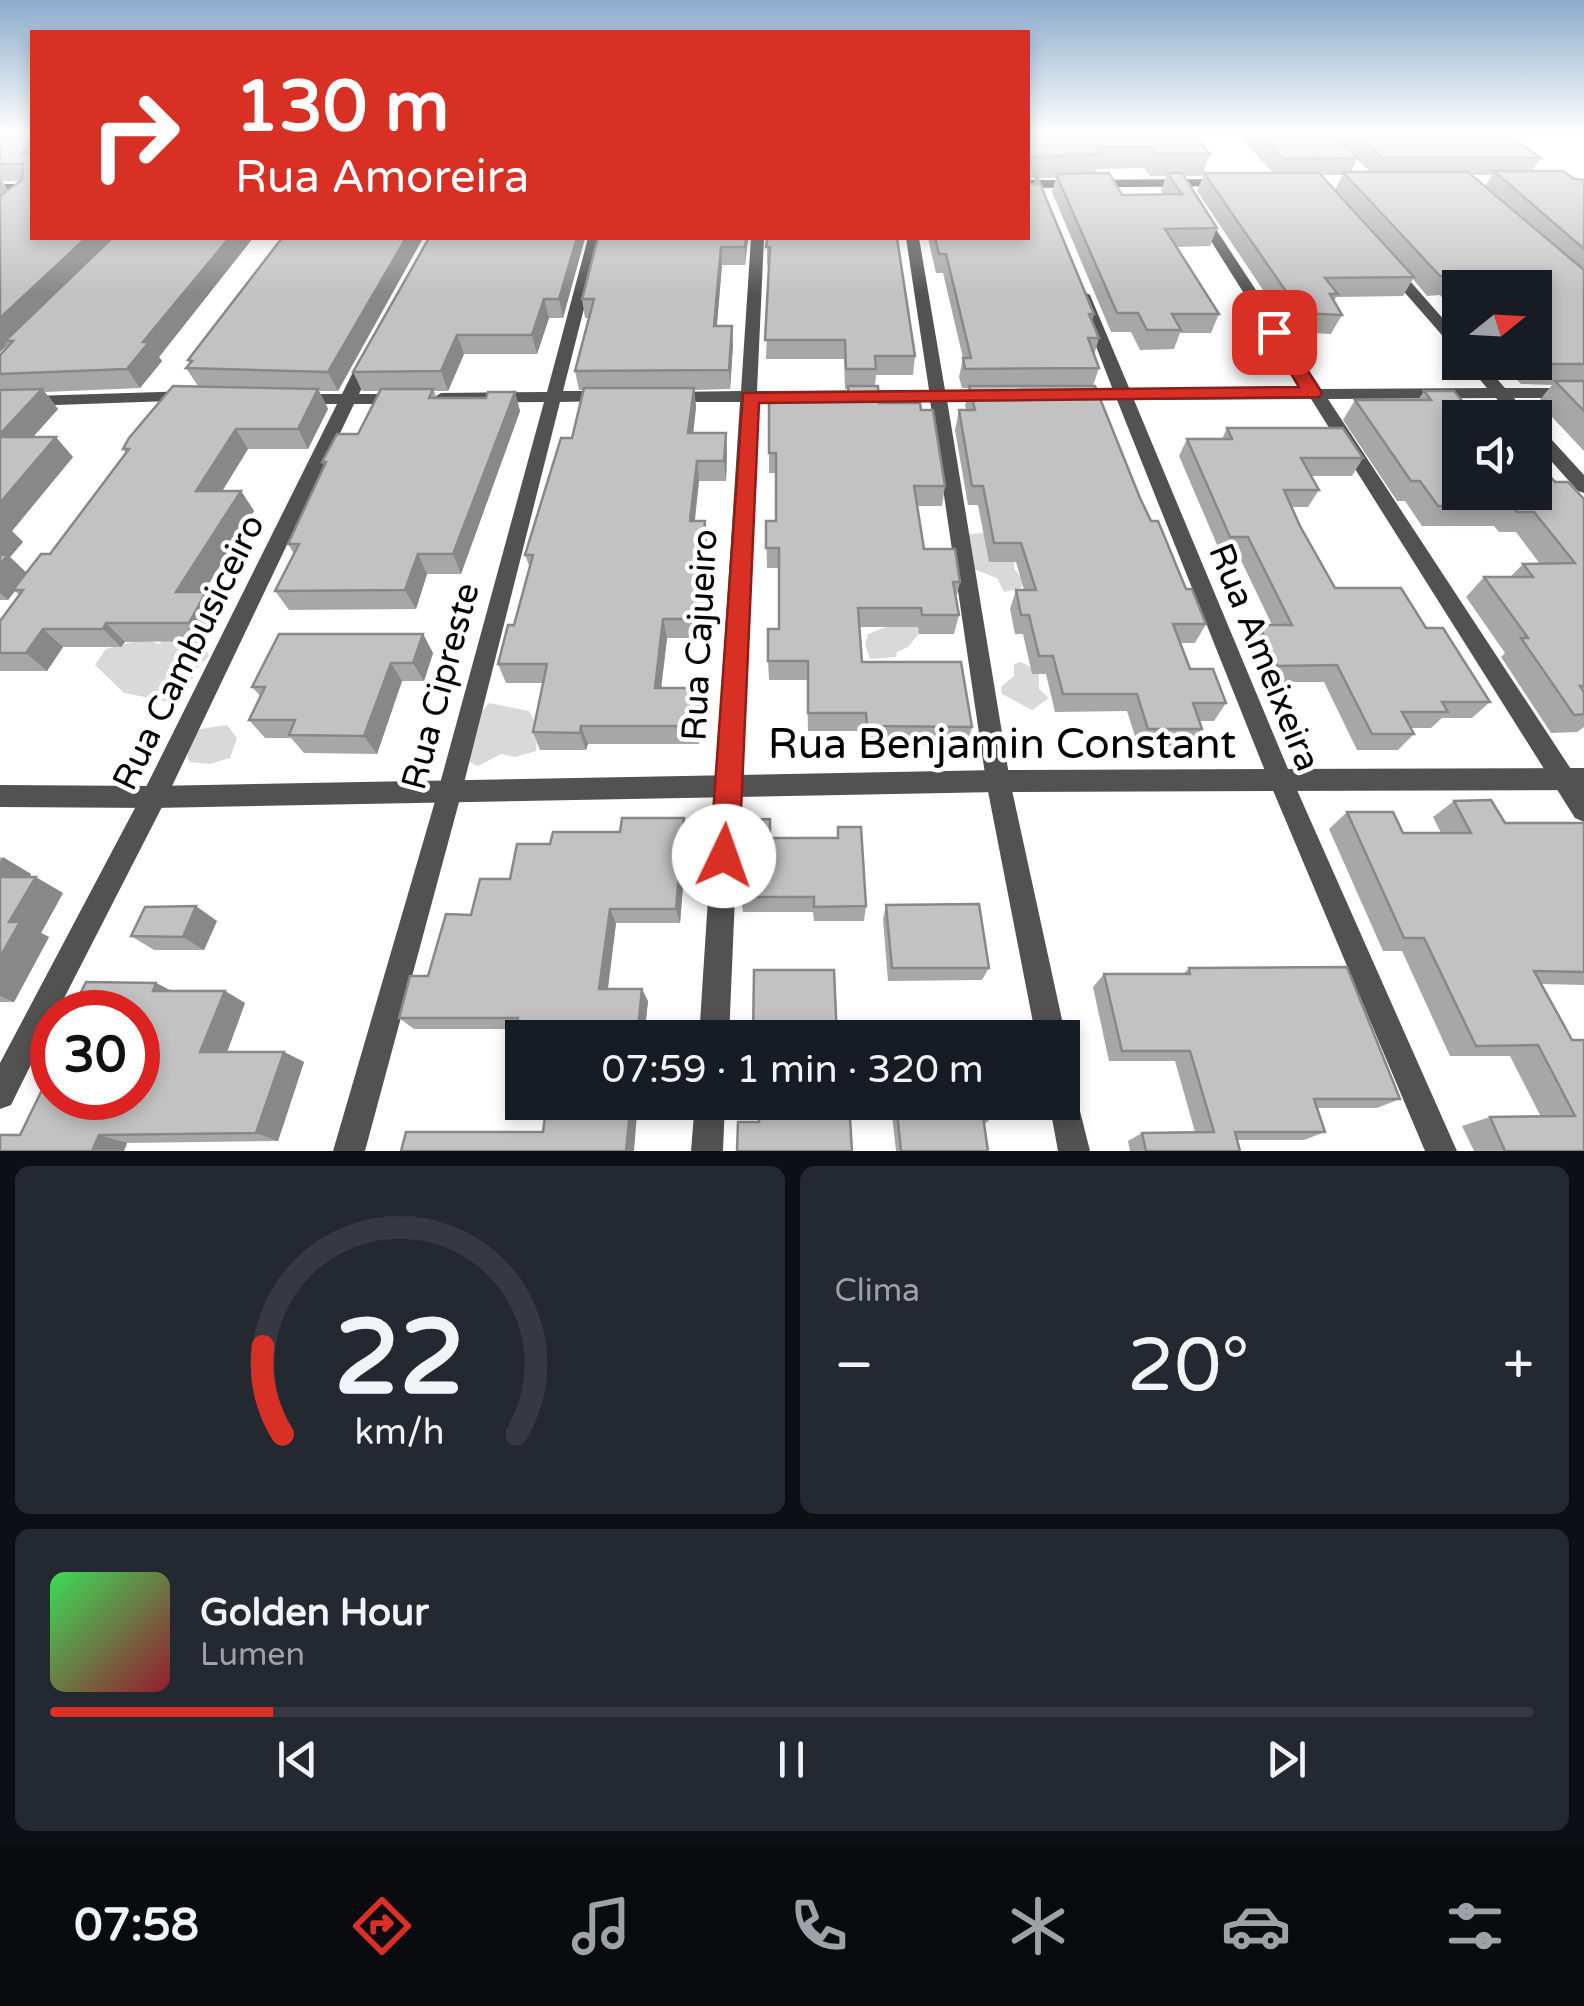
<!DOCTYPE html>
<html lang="es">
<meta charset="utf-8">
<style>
body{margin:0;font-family:"Varela Round",sans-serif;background:#242831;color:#f1f3f6;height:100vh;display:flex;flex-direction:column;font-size:38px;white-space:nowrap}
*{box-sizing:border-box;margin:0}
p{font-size:32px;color:#9ea1a6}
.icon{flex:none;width:55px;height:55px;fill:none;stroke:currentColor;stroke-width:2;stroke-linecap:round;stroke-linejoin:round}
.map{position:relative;height:1151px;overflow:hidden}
.details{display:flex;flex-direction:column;gap:15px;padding:15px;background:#0d0f14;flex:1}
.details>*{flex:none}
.hud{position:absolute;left:30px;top:30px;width:1000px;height:210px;border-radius:0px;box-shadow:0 5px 15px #0003;background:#d93025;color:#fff;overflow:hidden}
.needle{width:65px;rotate:72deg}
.controls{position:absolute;left:1442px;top:270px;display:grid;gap:20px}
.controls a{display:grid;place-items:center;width:110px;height:110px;border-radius:0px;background:#171b24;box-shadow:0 5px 15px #0003;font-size:50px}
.speed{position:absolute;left:30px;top:990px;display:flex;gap:20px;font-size:50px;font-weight:700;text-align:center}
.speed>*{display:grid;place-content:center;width:130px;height:130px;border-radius:50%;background:#171b24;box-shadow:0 5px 15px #0003;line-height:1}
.speed .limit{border:15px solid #d22;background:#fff;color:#111}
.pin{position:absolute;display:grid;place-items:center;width:85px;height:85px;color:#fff;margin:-42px;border-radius:20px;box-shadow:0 5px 15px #0006}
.me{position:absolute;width:110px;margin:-55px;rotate:3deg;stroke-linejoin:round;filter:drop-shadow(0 0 8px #0008)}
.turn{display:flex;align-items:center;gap:35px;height:210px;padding:0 40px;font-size:45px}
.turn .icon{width:130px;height:130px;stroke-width:2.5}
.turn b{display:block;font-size:70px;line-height:85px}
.big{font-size:75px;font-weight:600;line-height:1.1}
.details .tile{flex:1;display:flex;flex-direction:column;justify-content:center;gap:15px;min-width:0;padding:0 35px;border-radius:15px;background:#242831}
.details .dial{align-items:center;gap:0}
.dial svg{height:260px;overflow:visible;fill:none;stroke:#363941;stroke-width:7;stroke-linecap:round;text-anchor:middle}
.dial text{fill:#f1f3f6;stroke:none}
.song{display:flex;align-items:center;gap:30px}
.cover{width:120px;height:120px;border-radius:15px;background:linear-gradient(135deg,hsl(130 70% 55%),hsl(350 70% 35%))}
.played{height:10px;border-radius:5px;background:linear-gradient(90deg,#d93025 15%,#363941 15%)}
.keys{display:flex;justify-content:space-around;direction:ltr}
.heat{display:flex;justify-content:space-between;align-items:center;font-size:55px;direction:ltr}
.details .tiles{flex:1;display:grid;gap:15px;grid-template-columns:1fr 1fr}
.tile:last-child{grid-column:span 2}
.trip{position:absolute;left:505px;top:1020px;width:575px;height:100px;border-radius:0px;background:#171b24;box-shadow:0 5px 15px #0003;font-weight:600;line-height:100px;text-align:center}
.tab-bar{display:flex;height:160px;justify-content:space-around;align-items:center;background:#090b0e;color:#9ea1a6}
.tab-bar .icon{width:70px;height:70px}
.tab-bar .on{color:#d93025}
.tab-bar b{font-size:45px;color:#f1f3f6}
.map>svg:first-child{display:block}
.green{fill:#d9d9d9}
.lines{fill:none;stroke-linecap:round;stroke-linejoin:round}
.minor{fill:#525252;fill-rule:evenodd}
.tertiary{fill:#525252;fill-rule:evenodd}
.secondary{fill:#1f1f1f;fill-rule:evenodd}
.wall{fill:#a7a7a7;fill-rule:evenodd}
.shaded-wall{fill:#888}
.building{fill:#c2c2c2;stroke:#888;stroke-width:2.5}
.route{fill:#d93025;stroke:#8d1f18;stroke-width:2.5}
.labels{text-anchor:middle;stroke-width:9;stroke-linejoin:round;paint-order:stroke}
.street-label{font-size:35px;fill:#000;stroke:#fff}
.near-street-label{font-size:42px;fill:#000;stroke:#fff}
</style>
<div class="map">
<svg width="1584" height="1151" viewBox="0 0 1584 1151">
<rect width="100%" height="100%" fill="#fff"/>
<g class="green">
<path d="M991,532L1015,559L1014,568L1024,582L1021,588L1004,592L997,578L960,564L961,535Z"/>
<path d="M891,625H917L922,630L908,647L897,652L896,657L870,659L865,644L868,634Z"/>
<path d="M170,633L201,639L209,656L195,670L190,686L175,703L124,693L95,665L106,649L144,639L159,644Z"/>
<path d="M1021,662L1039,672V689L1049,698L1032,710L1002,694L1001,687L1014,676V664Z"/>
<path d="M489,703L529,711L538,728L536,751L515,757L501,754L478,766L467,761L480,714Z"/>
<path d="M227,725L237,738L230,758L210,764L189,762L186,748L200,729Z"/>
</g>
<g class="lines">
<g class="minor">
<path d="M1200,210L1206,214L1321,389L1487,388L1465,362H1482L1505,388H1584V398H1514L1530,418H1512L1496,398L1328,399L1584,789V822L1575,818L1311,399L1134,400L1293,781L1457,1151H1425L1269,781L1117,400H1071L1063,395L1071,390H1113L1076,295L1083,291L1090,295L1130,390L1304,389L1194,214Z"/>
<path d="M588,238H602L563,391H607L615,396L607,401L560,402L462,791L365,1151H333L438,791L544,402L441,403L433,398L441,393L547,392Z"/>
<path d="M751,238H764L757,391L929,390L906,238H919L945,390H992L1000,395L992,400H947L1010,781L1066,1038L1062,1046V1038H1036L986,781L930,400L756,402L729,1038H699L740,402H671L663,397L671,392L741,391Z"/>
<path d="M1385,264H1395L1460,338V352L1455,350L1385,270Z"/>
<path d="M368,353L376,358L359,394H402L410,399L402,404H354L163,805L57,1012H52V1022L11,1105L0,1109V1063L145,789L337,404H296L288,399L296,394H342L360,358Z"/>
<path d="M192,391L198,392V400L0,407V397Z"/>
<path d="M1535,426L1541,428L1584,475V493L1578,491L1535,443Z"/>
<path d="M1062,1079L1073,1083L1090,1151H1058L1049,1102H1062Z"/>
<path d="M695,1102H725L723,1151H691Z"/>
</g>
<path class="tertiary" d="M1584,768V790L998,792L154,808L0,807V785L154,786L998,770Z"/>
<g class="secondary">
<path d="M1225,179L1231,183L1229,186L1028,188V180Z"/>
<rect x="0" y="184" width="32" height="8"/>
</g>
</g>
<g class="wall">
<path d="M0,134H25L16,140H32V238H253L159,357L162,361L140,388L45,392L58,409L33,437L73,457L12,531L23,542L10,557L26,573L50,554L126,453L123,449L198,386L186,368L190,364L188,360L282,238H423L338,391H319L328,409L308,449H248L222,491H241L254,511L203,592L221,611L205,641L125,642L121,647H63L47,671H0V621L19,595L15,591L8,600H0V355L8,346L7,345L0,352ZM2,181H21L8,190Z"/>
<path d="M1028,134L1179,137L1210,154L1202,176H1184L1217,228L1210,246L1177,247L1219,314L1211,333H1180L1174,349L1140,350L1131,332H1111L1052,192L1056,178H1037L1094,314L1092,320L1099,338L1094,355L1099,368L1093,386L1140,498L1186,589L1206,624L1195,643H1180L1190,669L1226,703L1214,721H1199L1202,729L1190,746H1138L1127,711L1055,712L1046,674H1032L1023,634H1015L1010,609L1016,590H1024L1016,562H989L978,505H968L955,430L959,410H967L965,406L969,388H962L959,377L963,358L943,273H936L928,238H1028L1035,178L1028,179ZM1144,168L1150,176H1166L1161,191L1163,194L1122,195L1095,174L1096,169Z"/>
<path d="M1238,134H1507L1541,158L1532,171L1584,180V451L1538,402L1552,385L1521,384L1501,362H1535V288H1460V317L1440,295L1427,296L1413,279L1403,296L1336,297L1334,302L1342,315L1331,334L1291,332L1197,191L1204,173H1273ZM1357,159L1370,172H1351ZM1322,175H1342L1335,190ZM1472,175H1492L1485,186Z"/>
<path d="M585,238L563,318H549L537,354H464L448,391H434L437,398H486L515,392L520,411L461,574H427L416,609L289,610L275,591L294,554L288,544L324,466L322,462L358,434L380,391H362L353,372Z"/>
<path d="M748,238L745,265H722L717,326L733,345L730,389L694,390L696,407L693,433H726L727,453L726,481H699L695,521L707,540L704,585H714L716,604L714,638H667L661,688L701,706L699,744H588L586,750H540L533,732L543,683H506L498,664L514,625L530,568L525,555L572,438L583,390H579L575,371L589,318H585L582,299Z"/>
<path d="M767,238L915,356L913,375H876L875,386L879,403L921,410L945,486L942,506H917L924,549L960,582L956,599L959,615L954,634H919L918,627H859L862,662L972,727L967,745L865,744L864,731H808L807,680H769L768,661L779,629V568H767L766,521H776V473H769V453L847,401V389H845L844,359H766L769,265H767Z"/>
<path d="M1424,391L1460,418L1584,499V727L1577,732L1551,733L1501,657L1505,653L1466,597L1484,577H1510L1523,564H1540L1516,532H1499L1494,526H1422L1405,501H1397L1343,420L1355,400H1418Z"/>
<path d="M1227,428L1363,458L1352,476H1311L1319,490L1308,507H1292L1300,526L1335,588L1426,628L1490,702L1472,718H1442L1431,728H1410L1414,734L1398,750H1357L1324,682H1265L1248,642L1259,625H1272L1238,554H1221L1179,456L1187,439H1222Z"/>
<path d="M423,634L433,653L424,681H402L377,754L304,753L291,738H265L249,720L261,697L252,687Z"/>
<path d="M1454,801L1505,823H1584V985L1542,984L1584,1151H1474L1462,1126L1490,1117H1541L1510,1056H1450L1402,951H1383L1329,829L1347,812L1403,833H1441L1433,817Z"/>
<path d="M684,818L687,835L680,923H616L608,989L648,1001L644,1038H522V1057L513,1047L516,1029H414L399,1018L471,915L510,879L620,832Z"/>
<path d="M838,827L866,906L864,921H814L813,912H743L741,897L771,838H837Z"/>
<path d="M0,857L31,874L30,877L63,893L41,933L49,937L14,1002H0Z"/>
<path d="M886,905L989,968L982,980L888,981L883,919Z"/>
<path d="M217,921L204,950H154L131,936Z"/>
<path d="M1189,968L1400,1099L1377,1108H1317L1325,1132L1304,1140H1237L1240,1151H1130L1128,1141L1142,1133L1195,1132L1175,1061H1109L1093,987L1104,974H1183Z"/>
<path d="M156,983L172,991H225L245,1003L227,1052H284L304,1062L278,1141L127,1143L124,1151H0L20,1135L138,1098L140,1042H138V1012Z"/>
<path d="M759,1102H990L992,1117L984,1125L988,1151H896L891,1106H849L759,1122Z"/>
</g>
<g class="shaded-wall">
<path d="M0,134H25L0,153Z"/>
<path d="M0,178L12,196L0,205Z"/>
<path d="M86,238H117L5,341L7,345L0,352V318Z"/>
<path d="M229,238H253L159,357L162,361L140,388L127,369L143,342Z"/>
<path d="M406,238H423L338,391L328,372Z"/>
<path d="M577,238H585L563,318L559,299Z"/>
<path d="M746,238H748L745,265V247Z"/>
<path d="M721,247L722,265L715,345L714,326Z"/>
<path d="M544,299L549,318L537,354L532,335Z"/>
<path d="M732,326L733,345L730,389L729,370Z"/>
<path d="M457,335L464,354L448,391L441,371Z"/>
<path d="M694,388L696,407L691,453L688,433Z"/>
<path d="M42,389L58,409L15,457L0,439V434Z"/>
<path d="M318,389L328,409L308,449L298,429Z"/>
<path d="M515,392L520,411L461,574L453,554Z"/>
<path d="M236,429L248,449L210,511L196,491Z"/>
<path d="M726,433L727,453L726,481L724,461Z"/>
<path d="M56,437L73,457L12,531L23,542L10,557L28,574L8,600L0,593V503Z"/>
<path d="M697,461L699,481L692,540L690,521Z"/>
<path d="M241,491L254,511L192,611L176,592Z"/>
<path d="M705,521L707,540L702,604L700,585Z"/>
<path d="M418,554L427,574L416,609L405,590Z"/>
<path d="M714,585L716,604L714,638L712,619Z"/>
<path d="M206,592L221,611L205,641L189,623Z"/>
<path d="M663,619L667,638L659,706L655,688Z"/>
<path d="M106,623L125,642L121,647L103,629Z"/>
<path d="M43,629L63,647L47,671L26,653Z"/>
<path d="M423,634L433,653L424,681L413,663Z"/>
<path d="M391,663L402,681L377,754L364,736Z"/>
<path d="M699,688L701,706L699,744L696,726Z"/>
<path d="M581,726L588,744L586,750L580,733Z"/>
<path d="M684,818L687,835L680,923L676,909Z"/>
<path d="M3,857L31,874L20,893L0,882V862Z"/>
<path d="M36,877L63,893L41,933L49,937L14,1002L0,996V957L9,922Z"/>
<path d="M196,906L217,921L204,950L183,937Z"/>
<path d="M610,909L616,923L606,1002L599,989Z"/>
<path d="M156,983L179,995L153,991Z"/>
<path d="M642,989L648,1001L644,1038H637Z"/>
<path d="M225,991L245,1003L223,1063L200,1052Z"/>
<path d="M284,1052L304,1062L278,1141L256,1133Z"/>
<path d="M631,1102H638L634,1151H626Z"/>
<path d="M99,1135L127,1143L124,1151H92Z"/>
</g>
<g class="building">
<path d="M1028,134H1177L1179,137H1196L1210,154H1157L1151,147H1096L1100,154L1029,157L1028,153Z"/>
<path d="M1259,134H1333L1358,158L1283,159Z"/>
<path d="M1356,134H1507L1541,158H1382Z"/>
<path d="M0,140H32V144L22,153H32V238H86L0,318V196L22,180L23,164H0Z"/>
<path d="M1494,171H1563L1574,179L1584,180V249Z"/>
<path d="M1343,172H1468L1584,270V364H1537L1535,361V288H1464L1452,275L1440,276Z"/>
<path d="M1109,173L1122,195L1182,194L1167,173H1182L1217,228L1165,229L1219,314H1172L1181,330H1147L1138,313H1117L1056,174Z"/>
<path d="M1204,173H1319L1414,277L1325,278L1338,294H1330L1342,315L1301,313Z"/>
<path d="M1036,174L1094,314H1089L1099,338H1088L1099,368L965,369L963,358H971L946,254H939L935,238H1028V184H1037Z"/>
<path d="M112,238H229L143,342H149L127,369L0,374V355L13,341H5Z"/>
<path d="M282,238H406L328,372L186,368L192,361L188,360Z"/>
<path d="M429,238H577L559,299H544L532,335H457L441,371L353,372Z"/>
<path d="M598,238H746L745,247H721L714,326H732L729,370L575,371L594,299H582Z"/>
<path d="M767,238H897L915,356H875L876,369H846L845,340H765L770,247H766Z"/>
<path d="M1555,381H1584V411Z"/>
<path d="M173,386L318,389L298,429H236L196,491H241L176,592H206L189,623H106L103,629H43L26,653H0V621L23,590H13L41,554H50L129,449H123L129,438Z"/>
<path d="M848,386H878L879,403H920L921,410H933L945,486H914L924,549H955L960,582H953L959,615H922L921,608H858L862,662H961L972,727L867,726L866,713H808V661H768V629H779V548H766V521H776V453H769V402L849,401Z"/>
<path d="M969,386H1095L1140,498L1151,521H1158L1186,589H1192L1206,624H1173L1190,669H1213L1226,703H1193L1202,729H1148L1137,694H1063L1053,656H1039L1029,615H1021L1016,590H1036L1021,543H994L983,486H972L959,410H975Z"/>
<path d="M584,388H694L688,433H726L724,461H697L690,521H705L700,585H714L712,619H663L655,688H699L696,726H581L580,733L533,732L547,664H498L508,625H514L533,555H525L561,438H572Z"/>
<path d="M42,389L0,434V390Z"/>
<path d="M381,389H433L429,398H486L488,392H515L453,554H418L405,590L275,591L299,544H288L326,462H322L337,434H358Z"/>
<path d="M1424,391H1454L1476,418H1460V492H1535V459L1555,482H1568L1584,499V686H1580L1584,692V714L1574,715L1521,638H1528L1484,577H1533L1523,564L1575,563L1534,512H1517L1512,506H1438L1420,481H1411L1355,400H1431Z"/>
<path d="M1227,428H1343L1363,458H1301L1319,490H1284L1300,526L1335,588H1401L1426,628H1443L1490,702H1442L1448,712H1402L1414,734H1372L1337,665L1277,666L1259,625H1292L1248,537H1230L1187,439H1232Z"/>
<path d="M0,437H56L0,503Z"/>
<path d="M0,555H8L0,564Z"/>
<path d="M279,634H423L413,663H391L364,736L289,735L295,720H249L265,687H252Z"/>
<path d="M1491,800L1505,823H1584V972L1534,971L1572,1040H1584V1151H1505L1490,1117L1575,1116L1538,1045L1476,1046L1424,938H1404L1347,812H1393L1403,833H1471L1454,801Z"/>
<path d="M622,818H684L676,909H610L599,989H642L637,1038H522V1047H513L518,1018H399L410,976H428L446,914L471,915L480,879H510L517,844H550L553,832H620Z"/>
<path d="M770,819V838H838V827H861L866,906L814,907V897H741L743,820Z"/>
<path d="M0,877H36L9,922H20L0,957Z"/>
<path d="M979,904L989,968H892L886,905Z"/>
<path d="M196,906L183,937L131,936L145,907Z"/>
<path d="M1347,967L1400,1099H1314L1325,1132H1235L1240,1151H1146L1142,1133L1214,1132L1190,1051H1122L1104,974H1190L1189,968Z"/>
<path d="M754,970H834L837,1038H753Z"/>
<path d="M86,982L156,983L153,991H225L200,1052H284L256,1133L99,1135L92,1151H0V1135H20L43,1088H52V1098H138V1048L145,1031H138V1012H71Z"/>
<path d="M547,1102H631L626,1151H401L406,1132H543Z"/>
<path d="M759,1102H849L852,1151H737L738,1122H759Z"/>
<path d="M896,1102H990L992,1117H983L988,1151H901Z"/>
</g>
<linearGradient id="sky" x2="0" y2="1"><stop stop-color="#8baccb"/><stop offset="0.45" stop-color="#fff"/><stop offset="1" stop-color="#fff" stop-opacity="0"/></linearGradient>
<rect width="1584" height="295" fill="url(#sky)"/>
<path class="route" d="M1274,327L1283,332L1322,393L1319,397L759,403L739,856L735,866L724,871L714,866L710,856L743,393L1299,387L1266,332Z"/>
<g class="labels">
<g class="street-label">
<text transform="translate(699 635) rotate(-87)" y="12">Rua Cajueiro</text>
<text transform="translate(188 652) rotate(-64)" y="12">Rua Cambusiceiro</text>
<text transform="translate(1265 657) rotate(68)" y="12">Rua Ameixeira</text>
<text transform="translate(440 686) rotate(-75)" y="12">Rua Cipreste</text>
</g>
<g class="near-street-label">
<text x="1002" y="758">Rua Benjamin Constant</text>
</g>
</g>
</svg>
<div class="controls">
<a><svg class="needle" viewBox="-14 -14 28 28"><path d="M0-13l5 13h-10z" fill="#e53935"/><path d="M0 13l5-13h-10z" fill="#9ea1a6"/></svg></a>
<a><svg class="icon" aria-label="sound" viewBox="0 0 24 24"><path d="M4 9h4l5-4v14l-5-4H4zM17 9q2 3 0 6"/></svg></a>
</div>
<div class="speed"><div class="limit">30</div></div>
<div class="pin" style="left:1274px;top:332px;background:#d93025"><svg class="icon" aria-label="arrive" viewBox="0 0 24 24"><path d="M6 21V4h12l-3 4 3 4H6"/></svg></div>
<svg class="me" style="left:724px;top:856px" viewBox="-20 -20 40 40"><circle r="19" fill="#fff"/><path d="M0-13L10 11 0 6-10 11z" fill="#d93025"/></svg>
<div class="trip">07:59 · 1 min · 320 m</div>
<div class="hud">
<div class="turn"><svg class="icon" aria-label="right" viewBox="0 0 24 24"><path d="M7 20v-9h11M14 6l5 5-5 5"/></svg><div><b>130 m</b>Rua Amoreira</div></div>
</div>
</div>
<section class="details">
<div class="tiles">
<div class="tile dial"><svg viewBox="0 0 100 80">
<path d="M14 69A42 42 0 1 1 86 69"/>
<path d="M14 69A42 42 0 0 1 8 42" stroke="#d93025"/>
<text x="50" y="56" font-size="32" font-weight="700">22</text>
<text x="50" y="72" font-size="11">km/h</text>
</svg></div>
<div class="tile"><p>Clima</p>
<div class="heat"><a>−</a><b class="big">20°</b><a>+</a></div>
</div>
<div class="tile">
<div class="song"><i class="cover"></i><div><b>Golden Hour</b><p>Lumen</p></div></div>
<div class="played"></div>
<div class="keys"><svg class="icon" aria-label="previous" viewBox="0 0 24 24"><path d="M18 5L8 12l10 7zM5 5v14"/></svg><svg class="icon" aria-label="pause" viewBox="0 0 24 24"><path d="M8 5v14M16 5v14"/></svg><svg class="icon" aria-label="next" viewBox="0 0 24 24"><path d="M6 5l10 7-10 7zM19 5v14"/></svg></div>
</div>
</div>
</section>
<nav class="tab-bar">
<b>07:58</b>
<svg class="icon on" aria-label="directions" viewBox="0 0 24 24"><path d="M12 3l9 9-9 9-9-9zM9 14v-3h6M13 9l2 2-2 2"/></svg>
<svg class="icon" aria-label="music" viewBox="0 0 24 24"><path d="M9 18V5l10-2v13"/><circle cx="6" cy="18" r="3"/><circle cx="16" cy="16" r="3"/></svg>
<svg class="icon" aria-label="phone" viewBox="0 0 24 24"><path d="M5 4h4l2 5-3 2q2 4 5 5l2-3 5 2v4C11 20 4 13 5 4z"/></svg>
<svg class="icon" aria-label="climate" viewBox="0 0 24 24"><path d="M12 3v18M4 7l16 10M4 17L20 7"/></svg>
<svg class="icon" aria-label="car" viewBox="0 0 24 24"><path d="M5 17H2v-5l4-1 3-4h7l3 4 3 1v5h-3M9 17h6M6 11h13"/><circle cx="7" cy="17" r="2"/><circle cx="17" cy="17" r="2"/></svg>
<svg class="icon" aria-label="filters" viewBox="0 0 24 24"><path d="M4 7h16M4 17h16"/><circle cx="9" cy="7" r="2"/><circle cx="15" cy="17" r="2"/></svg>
</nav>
